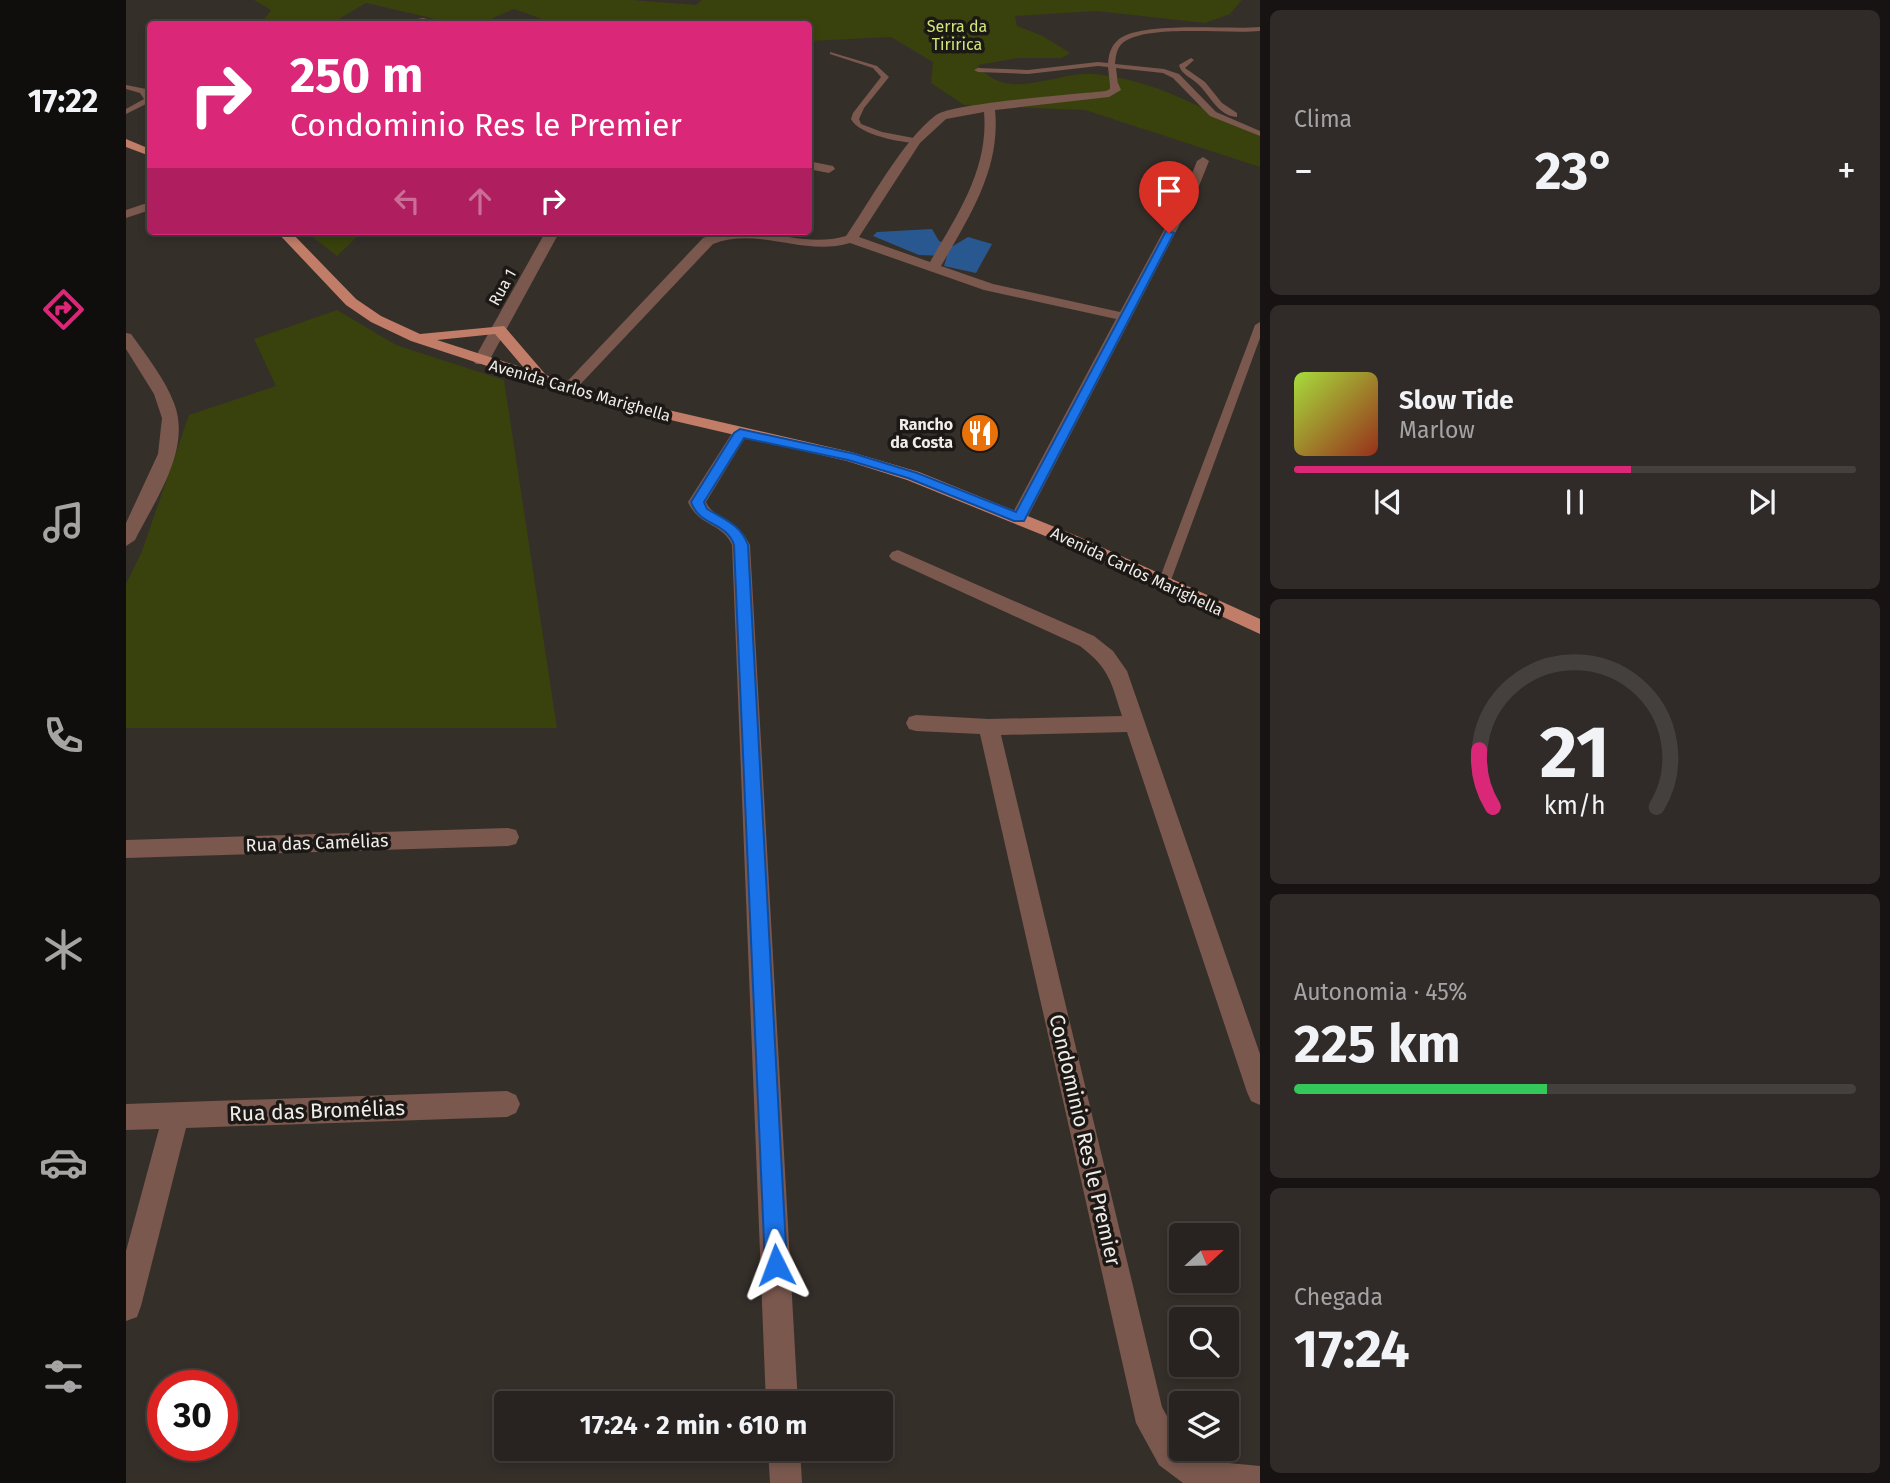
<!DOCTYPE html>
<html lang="pt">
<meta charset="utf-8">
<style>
body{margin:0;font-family:"Fira Sans",sans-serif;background:#302b29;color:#f1f3f6;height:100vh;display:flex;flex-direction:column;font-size:26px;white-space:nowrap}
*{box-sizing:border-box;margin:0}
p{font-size:23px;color:#a5a4a5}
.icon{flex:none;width:38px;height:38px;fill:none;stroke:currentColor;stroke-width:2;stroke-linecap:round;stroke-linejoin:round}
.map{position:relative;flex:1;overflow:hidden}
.sheet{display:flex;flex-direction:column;gap:10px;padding:10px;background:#161312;width:630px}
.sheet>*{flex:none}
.top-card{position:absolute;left:21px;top:21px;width:665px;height:214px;border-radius:7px;box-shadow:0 4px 10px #0003,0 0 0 2px #44403e;background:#db2777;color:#fff;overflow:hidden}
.needle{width:46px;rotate:68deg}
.tools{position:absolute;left:1043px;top:1223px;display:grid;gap:14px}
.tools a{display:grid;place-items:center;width:70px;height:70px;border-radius:7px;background:#282320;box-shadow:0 4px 10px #0003,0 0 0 2px #44403e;font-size:35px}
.speed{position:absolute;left:21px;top:1370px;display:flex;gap:14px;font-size:35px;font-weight:700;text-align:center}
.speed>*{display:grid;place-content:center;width:91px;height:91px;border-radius:50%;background:#282320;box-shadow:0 4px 10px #0003,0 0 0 2px #44403e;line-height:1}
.speed .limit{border:10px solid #d22;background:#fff;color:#111}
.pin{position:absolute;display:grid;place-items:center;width:60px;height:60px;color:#fff;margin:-72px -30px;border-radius:50% 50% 50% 0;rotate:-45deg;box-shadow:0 0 7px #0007}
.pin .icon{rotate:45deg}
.me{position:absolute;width:77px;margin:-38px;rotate:357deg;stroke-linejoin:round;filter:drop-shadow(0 0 5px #0008)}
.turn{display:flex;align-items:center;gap:24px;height:147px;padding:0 28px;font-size:32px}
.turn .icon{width:91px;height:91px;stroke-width:2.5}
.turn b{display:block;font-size:49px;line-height:60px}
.lanes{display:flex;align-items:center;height:66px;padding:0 28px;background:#0003;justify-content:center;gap:35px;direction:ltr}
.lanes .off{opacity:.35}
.big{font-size:52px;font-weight:700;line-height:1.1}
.sheet .card{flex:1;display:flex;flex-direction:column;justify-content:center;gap:10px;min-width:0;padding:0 24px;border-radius:10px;background:#302b29}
.sheet .dial{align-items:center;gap:0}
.dial svg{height:182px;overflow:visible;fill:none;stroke:#44403e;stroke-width:7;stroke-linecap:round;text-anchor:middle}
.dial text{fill:#f1f3f6;stroke:none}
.song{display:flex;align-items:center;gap:21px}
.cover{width:84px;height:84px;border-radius:10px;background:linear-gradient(135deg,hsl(80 70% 55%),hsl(10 70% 35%))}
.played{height:7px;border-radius:4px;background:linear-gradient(90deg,#db2777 60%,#44403e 60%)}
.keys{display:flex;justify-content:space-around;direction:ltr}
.heat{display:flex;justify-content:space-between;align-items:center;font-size:38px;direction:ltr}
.charge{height:10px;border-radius:5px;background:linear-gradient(90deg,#34c759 45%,#44403e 0)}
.trip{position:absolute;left:368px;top:1391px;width:399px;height:70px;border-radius:7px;background:#282320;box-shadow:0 4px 10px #0003,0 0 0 2px #44403e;font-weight:700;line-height:70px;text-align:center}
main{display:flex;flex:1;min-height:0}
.dock{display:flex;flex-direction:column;width:126px;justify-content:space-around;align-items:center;background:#100e0d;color:#a5a4a5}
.dock .icon{width:49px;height:49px}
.dock .active{color:#db2777}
.dock b{font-size:32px;color:#f1f3f6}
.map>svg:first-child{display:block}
.green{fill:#39410d}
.water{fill:#295891}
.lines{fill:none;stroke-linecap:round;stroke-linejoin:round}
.lane{fill:#7a584e;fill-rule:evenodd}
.street{fill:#7a584e;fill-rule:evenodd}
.primary{fill:#c17d68;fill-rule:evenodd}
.route{fill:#1a73e8;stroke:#114b97;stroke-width:2}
.labels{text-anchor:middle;stroke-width:7;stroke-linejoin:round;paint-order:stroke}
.far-park-label{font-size:16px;fill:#d2e678;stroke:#1b1815}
.far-street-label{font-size:16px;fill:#f0ede9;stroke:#1b1815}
.far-poi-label{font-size:16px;font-weight:bold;fill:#f0ede9;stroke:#1b1815;text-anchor:end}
.street-label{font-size:18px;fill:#f0ede9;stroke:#1b1815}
.near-street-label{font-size:21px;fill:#f0ede9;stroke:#1b1815}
</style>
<main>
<nav class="dock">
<b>17:22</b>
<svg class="icon active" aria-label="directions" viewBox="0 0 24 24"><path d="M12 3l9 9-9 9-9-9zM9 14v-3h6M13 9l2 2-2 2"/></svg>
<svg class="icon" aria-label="music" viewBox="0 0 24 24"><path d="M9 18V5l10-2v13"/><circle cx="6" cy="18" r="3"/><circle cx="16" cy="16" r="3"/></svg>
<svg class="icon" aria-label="phone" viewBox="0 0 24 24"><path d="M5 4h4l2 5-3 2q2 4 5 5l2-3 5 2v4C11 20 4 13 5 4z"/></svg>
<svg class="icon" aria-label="climate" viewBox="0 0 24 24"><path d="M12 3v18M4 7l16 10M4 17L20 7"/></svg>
<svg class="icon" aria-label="car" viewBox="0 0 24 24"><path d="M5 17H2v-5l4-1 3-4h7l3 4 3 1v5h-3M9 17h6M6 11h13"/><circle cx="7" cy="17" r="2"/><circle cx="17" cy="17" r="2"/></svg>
<svg class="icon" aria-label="filters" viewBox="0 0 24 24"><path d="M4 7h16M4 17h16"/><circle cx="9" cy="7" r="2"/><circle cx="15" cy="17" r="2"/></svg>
</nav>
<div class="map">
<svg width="1134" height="1483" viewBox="0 0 1134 1483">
<rect width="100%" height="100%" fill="#352f2a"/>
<g class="green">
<path d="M128,0H506L570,5L576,0H1116L1104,14L1079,23L970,11L889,16L891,26L917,36L944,53L936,58H892L852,65C880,104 930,71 968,74C1028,79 1080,111 1134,134V167L959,110L838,105L805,83L807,62L765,37L686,41L683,40L682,24H633L625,22L621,24H430L388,9L353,24H331L240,3L208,22L212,24H135L145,10Z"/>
<path d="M179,231H237L211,256Z"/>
<path d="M211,310L270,345L378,380L431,728H0V584L16,551L63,415L150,386L128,339Z"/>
</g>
<path class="water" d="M806,229L813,241L827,246L842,237L866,244L850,273L818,266L821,256L793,255L747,236L751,232Z"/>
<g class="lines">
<g class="lane">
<path d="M1134,27V31C1100,34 1029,25 1001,40C991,45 990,54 989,64L1038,69L1053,74L1090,112L1134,131V136L1084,116L1047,78L1037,73L990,68L992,85L988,87L984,85L982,67L972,66L902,74L852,72L848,70L852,68L902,70L972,62L982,63C983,53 985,46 993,39C1019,21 1101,30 1134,27Z"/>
<path d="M704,52L751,66L763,77L738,108L733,119L735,124L756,132L793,139V143C776,143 733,135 725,119L727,113L755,77L747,68L704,54Z"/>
<path d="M1065,58L1068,60L1059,68L1079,82L1096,103L1111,113V117C1092,116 1084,95 1072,84C1064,77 1055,74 1053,65Z"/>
<path d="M0,85L20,89L24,102L0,114V109L18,99L14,93L0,89Z"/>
<path d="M1134,322V338L1044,583L1042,586H1034L1032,583L1129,325Z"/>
</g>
<g class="street">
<path d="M297,18L321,24H264Z"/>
<path d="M984,83H992L995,90L983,97L869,110C875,169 843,217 815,266L867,284L994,312L1059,191L1071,161L1077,157L1083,161L1071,191L899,522L893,524L884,518L990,319L858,290L724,243C676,257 632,226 587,244L448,391H438L435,388L577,238C625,219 672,250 720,236C745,200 776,141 810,115C827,103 952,94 980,91L984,89ZM858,112C863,169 831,215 804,262L733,237L794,143L820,119Z"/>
<path d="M682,161L707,166L709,169L703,173L682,169Z"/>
<path d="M24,202V210L0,218V210Z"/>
<path d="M420,231H434L363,361L360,364H350L347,361Z"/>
<path d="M0,333L5,334C20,355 39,379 48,403C66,449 29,500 9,540L0,546V523L32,454L36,418L28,394L0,349Z"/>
<path d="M614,428L622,433L580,502C587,519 613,520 624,545L672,1404H640L606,545C597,523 572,526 562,502L608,430Z"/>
<path d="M772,550L968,636L987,651L1001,671L1134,1054V1105L1125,1101L1121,1092L1001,732L875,735L1036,1407L1055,1442V1449H1064L1081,1461L1134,1466V1483H1057L1033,1465L1010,1423L854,734L790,731L783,729L780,723L783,717L790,715L863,719L996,716C985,682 984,669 954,646L766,560L763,556L766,552Z"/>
<path d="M382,828L390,830L393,837L390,844L382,846L0,858V840Z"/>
<path d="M381,1091L390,1095L394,1104L390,1113L381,1117L60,1128L15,1306L11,1317L0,1321V1251L33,1129L0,1130V1104Z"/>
<path d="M642,1449H674L676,1483H644Z"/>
</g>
<g class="primary">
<path d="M0,139L24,149V156L0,147Z"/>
<path d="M150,231H164L230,299L255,316L294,334L378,326L420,375L490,398L725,452L793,472L951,536L1134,619V634L939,544L781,480L721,461L480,405L285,341L245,322L220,305ZM369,334L398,368L311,340Z"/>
</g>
</g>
<path class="route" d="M1040,231L1048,233L898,521H888L782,478L722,460L618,438L578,502L581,509C598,519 615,525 622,545L661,1265L657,1273L650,1276L642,1273L639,1265L608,545C601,522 573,526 565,502L608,433L614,429L729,454L791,473L890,512Z"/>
<defs>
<symbol id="restaurant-disc" viewBox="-11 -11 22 22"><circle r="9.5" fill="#e8710a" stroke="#1b1815"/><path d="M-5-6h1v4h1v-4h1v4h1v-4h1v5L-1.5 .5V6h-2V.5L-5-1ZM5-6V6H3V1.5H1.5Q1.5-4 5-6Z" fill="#fff"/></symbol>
</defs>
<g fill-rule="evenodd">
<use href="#restaurant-disc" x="832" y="411" width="44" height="44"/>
</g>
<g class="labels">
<g class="far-park-label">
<text x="831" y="32">Serra da<tspan x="831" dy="18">Tiririca</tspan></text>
</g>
<g class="far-street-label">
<text transform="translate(376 287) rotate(-61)" y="6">Rua 1</text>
<text transform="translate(454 390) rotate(16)" y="6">Avenida Carlos Marighella</text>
<text transform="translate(1011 571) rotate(25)" y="6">Avenida Carlos Marighella</text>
</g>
<g class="far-poi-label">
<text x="827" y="430">Rancho<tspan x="827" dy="18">da Costa</tspan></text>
</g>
<g class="street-label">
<text transform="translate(191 843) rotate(-2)" y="6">Rua das Camélias</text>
</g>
<g class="near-street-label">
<text transform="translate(191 1111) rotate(-2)" y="7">Rua das Bromélias</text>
<text transform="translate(959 1140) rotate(77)" y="7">Condominio Res le Premier</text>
</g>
</g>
</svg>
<div class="tools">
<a><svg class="needle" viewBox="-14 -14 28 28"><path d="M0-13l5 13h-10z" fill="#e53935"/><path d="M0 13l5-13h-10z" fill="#a5a4a5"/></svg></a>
<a><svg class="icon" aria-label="search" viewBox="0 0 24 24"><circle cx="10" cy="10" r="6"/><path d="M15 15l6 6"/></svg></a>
<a><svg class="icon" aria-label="layers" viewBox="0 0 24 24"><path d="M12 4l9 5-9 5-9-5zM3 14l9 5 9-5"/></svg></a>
</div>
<div class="speed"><div class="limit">30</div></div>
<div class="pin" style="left:1043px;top:233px;background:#d93025"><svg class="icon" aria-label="arrive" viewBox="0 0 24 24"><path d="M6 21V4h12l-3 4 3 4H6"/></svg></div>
<svg class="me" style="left:650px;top:1265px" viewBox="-20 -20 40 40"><path d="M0-17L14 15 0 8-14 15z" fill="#1a73e8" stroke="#fff" stroke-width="4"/></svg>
<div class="trip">17:24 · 2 min · 610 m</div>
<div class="top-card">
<div class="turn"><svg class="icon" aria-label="right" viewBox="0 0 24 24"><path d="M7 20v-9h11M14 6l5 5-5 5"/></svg><div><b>250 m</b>Condominio Res le Premier</div></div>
<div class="lanes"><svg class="icon off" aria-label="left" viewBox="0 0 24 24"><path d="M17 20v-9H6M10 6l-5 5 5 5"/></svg><svg class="icon off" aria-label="ahead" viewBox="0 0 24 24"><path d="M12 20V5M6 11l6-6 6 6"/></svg><svg class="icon" aria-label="right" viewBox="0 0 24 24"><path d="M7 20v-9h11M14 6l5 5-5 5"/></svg></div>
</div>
</div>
<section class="sheet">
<div class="card"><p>Clima</p>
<div class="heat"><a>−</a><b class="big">23°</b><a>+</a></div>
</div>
<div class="card">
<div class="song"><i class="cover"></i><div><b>Slow Tide</b><p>Marlow</p></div></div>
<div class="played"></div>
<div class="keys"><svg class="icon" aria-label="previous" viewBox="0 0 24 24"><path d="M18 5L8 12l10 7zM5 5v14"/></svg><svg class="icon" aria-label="pause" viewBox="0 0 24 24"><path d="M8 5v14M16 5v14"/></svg><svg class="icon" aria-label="next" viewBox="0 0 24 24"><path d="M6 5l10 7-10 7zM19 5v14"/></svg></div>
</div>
<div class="card dial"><svg viewBox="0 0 100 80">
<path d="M14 69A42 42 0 1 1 86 69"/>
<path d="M14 69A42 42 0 0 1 8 44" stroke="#db2777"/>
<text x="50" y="56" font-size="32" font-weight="700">21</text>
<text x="50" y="72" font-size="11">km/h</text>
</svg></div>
<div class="card"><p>Autonomia · 45%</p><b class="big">225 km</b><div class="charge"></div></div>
<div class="card"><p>Chegada</p><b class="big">17:24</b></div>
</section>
</main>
